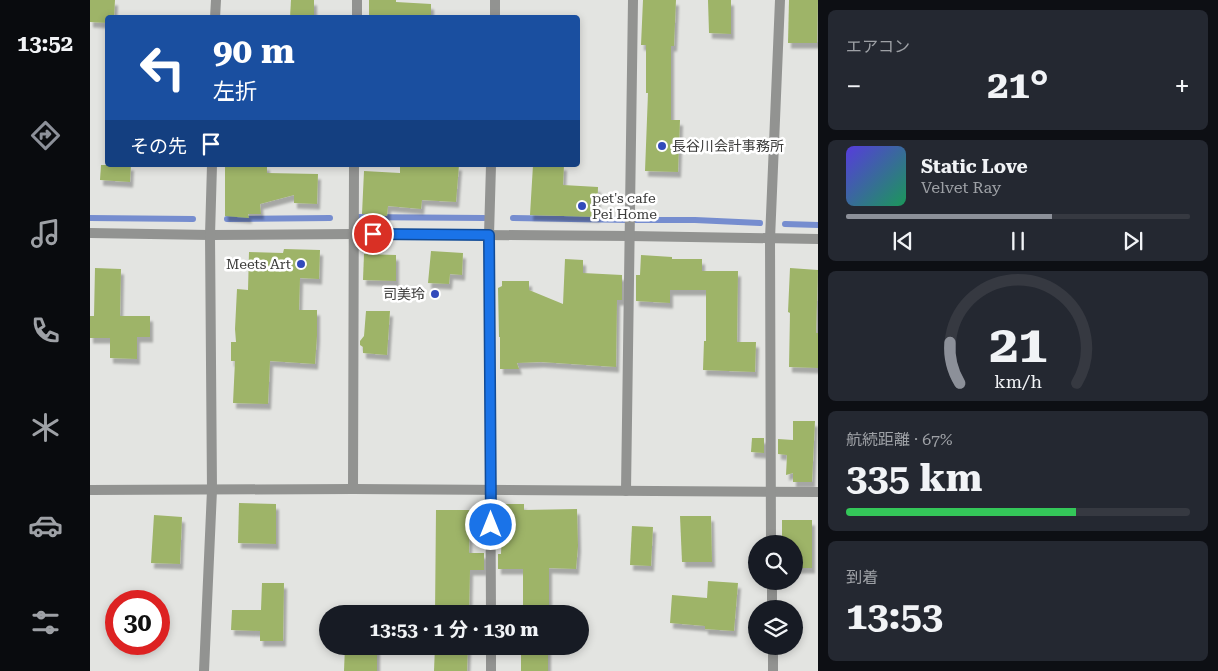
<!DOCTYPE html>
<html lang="ja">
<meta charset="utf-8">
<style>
body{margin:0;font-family:"Roboto Serif","Noto Sans JP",serif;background:#242831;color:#f1f3f6;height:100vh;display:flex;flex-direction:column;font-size:19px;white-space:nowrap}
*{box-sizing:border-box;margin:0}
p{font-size:16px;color:#9ea1a6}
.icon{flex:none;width:28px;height:28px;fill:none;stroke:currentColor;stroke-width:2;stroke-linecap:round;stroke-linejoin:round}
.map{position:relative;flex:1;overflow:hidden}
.details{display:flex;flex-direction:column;gap:10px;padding:10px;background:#0d0f14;width:400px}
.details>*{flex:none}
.top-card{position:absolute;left:15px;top:15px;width:475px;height:152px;border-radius:5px;box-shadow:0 2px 8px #0003;background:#1a4fa0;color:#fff;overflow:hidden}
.controls{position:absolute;left:658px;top:535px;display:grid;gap:10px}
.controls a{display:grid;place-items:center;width:55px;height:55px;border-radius:50%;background:#171b24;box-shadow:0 2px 8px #0003;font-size:25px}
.speed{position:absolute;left:15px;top:590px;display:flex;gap:10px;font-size:25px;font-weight:700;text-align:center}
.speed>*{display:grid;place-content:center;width:65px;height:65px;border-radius:50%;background:#171b24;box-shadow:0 2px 8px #0003;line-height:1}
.speed .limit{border:8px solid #d22;background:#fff;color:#111}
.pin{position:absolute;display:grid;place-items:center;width:42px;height:42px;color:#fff;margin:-21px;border:2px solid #fff;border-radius:50%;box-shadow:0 1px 5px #0007}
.me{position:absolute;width:55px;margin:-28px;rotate:0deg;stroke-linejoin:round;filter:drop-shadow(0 0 4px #0008)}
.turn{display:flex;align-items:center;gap:18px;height:105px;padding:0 25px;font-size:22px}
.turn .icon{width:65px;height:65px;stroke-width:2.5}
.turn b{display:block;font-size:35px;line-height:42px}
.then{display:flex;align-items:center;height:48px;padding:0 25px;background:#0003;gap:10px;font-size:19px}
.big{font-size:38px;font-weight:700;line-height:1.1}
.details .tile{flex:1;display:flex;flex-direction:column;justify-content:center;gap:8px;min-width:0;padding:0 18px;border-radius:8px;background:#242831}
.details .dial{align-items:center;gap:0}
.dial svg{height:130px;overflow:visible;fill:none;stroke:#363941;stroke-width:7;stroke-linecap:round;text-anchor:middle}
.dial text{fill:#f1f3f6;stroke:none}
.song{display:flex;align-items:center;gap:15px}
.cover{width:60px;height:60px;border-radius:8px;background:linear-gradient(135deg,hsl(250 70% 55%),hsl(150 70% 35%))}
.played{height:5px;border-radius:2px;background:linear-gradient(90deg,#8c9099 60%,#363941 60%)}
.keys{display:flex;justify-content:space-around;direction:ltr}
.heat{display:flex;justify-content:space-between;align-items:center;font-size:28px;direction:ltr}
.charge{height:8px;border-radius:4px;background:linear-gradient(90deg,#34c759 67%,#363941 0)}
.trip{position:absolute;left:229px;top:605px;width:270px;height:50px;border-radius:25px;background:#171b24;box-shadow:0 2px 8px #0003;font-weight:700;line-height:50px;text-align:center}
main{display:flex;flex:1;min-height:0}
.menu{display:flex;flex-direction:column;width:90px;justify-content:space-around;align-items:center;background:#090b0e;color:#9ea1a6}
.menu .icon{width:35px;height:35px}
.menu .active{color:#8c9099}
.menu b{font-size:22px;color:#f1f3f6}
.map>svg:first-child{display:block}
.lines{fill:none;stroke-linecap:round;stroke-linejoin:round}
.stream{stroke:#768dcf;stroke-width:6}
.building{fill:#9eb468;filter:url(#shadow)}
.minor{stroke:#929391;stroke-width:10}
.route-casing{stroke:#114b97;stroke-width:12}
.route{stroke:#1a73e8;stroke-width:9}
.poi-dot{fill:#324abb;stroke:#fff;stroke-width:2}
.labels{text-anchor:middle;stroke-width:5;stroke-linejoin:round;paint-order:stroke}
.poi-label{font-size:14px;fill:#3c3c3b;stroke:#fff;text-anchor:start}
</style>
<main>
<nav class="menu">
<b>13:52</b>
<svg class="icon active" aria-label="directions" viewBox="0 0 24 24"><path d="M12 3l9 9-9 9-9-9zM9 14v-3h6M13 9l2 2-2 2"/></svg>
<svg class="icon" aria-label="music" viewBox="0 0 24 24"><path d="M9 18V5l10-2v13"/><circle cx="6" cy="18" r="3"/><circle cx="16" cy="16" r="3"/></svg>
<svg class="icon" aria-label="phone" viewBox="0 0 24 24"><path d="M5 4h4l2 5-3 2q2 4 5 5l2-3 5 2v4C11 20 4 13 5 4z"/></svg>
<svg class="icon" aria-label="climate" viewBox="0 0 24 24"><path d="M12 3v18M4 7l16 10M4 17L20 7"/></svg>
<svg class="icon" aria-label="car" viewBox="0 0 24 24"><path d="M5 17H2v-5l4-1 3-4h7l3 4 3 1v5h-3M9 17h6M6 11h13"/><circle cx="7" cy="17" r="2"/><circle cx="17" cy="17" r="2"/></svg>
<svg class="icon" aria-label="filters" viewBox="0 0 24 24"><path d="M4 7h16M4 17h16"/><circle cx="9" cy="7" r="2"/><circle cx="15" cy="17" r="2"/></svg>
</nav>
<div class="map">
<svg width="728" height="671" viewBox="0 0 728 671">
<defs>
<filter id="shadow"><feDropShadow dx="3" dy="5.5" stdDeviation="1" flood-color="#0004"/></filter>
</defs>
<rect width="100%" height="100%" fill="#e3e4e1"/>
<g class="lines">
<g class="stream">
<path d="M263,217L394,218"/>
<path d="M0,218L103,219"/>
<path d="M423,218L538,220"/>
<path d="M137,219L240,218"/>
<path d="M546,220H605L670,223"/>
<path d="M695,224L728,225"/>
</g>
</g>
<g class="building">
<path d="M0,0H25L24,18H18V23L0,22Z"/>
<path d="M201,0H224V18H200Z"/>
<path d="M279,0H306V2L341,4V18H279Z"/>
<path d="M553,0H586L584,46H581V120H590L588,172L555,171L558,93H556V45H551Z"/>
<path d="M618,0H641V34L619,33Z"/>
<path d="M699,0H728L727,43H698Z"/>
<path d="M11,165H41L40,182L10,180Z"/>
<path d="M135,165H177V173L228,174L227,204L204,203V195L170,204L171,214H158L159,218L135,216Z"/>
<path d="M310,165H369L366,202L332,200L331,209L298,206L297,216L272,214L274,171L310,173Z"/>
<path d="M443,165H474L473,185L508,187L507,217L440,215Z"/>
<path d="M194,249L230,250L229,279L210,278L209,310H227V336L225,364L180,361L178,404L143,403L145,361H141V342H146L145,329L147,289L158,290L159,252L193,253Z"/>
<path d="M341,251L373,253L372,275L360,274L359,284L338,283Z"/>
<path d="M274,254L306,255V281L273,280Z"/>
<path d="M551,255L582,257V259H612V271H648L647,342H666L665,372L613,370L614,341H616V290H580V303L546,301V275H550Z"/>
<path d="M475,259L493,260V273L532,275V300H527L526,367L451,362L427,363L429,369H410V337H409L408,288L412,286V281H439V290L473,304Z"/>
<path d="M5,268L31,269L30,316H60V337H47V359L20,358V338H0V316H4Z"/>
<path d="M700,268L728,270L726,333H728V368L699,367L700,313L698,312Z"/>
<path d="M276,311H300L297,355L273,353V347L270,345V341L274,336Z"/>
<path d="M703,421H725L722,482H703V473L696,475L697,455L688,454V439L703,440Z"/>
<path d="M662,438H674V453L661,452Z"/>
<path d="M149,503L186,504V544L148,543Z"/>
<path d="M413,504H434V510L487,509L488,546L486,569L459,568V614H433V569H408V554H411Z"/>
<path d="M346,510H380L379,553H394V570H380L379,614H345Z"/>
<path d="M64,515L92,517L90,564L61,563Z"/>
<path d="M590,516H621L622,562H592Z"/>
<path d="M692,520H722V568H704V544H692Z"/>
<path d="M542,526L563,527L561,566L540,565Z"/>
<path d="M618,581L648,583L644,631L615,629V626L580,623L582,595L617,598Z"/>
<path d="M172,583H194L193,641H170V631L141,630L142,610H171Z"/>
<path d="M255,646H287V671H254Z"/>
<path d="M345,646H378L377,671H344Z"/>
<rect x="431" y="646" width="27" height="25"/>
</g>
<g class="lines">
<g class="minor">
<path d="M125,18L126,0"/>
<path d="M267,18V0"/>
<path d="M405,18V0"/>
<path d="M401,165L399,235L401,614"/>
<path d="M0,233L120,235L264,234L540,236L728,239"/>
<path d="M263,489L264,165"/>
<path d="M0,490L263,489L728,492"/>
<path d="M536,491L543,0"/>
<path d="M681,544L680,239L690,0"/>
<path d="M682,581V609"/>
<path d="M683,646V671"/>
<path d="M114,671L122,490L120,235L122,165"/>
<path d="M401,671V646"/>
</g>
</g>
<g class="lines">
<defs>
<path id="route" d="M283,234L399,235L401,525"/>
</defs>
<use href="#route" class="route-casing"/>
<use href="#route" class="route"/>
</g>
<g class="poi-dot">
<circle cx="572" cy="146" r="5"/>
<circle cx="492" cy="206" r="5"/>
<circle cx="211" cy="264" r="5"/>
<circle cx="345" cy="294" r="5"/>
</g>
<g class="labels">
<g class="poi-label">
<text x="582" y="151">長谷川会計事務所</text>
<text x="502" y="203">pet's cafe<tspan x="502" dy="16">Pei Home</tspan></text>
<text x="201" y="269" text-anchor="end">Meets Art</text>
<text x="335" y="299" text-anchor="end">司美玲</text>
</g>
</g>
</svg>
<div class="controls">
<a><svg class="icon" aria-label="search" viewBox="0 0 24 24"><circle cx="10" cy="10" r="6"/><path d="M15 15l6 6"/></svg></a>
<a><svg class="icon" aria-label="layers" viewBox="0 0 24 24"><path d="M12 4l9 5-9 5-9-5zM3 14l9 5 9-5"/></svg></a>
</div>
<div class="speed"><div class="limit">30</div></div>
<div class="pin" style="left:283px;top:234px;background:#d93025"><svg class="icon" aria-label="arrive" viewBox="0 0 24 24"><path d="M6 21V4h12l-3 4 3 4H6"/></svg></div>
<svg class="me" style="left:401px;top:525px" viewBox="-20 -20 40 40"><circle r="17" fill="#1a73e8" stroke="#fff" stroke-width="3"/><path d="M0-11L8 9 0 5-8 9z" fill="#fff"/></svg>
<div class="trip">13:53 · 1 分 · 130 m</div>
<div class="top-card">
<div class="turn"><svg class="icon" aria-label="left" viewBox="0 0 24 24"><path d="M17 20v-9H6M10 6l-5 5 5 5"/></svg><div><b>90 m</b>左折</div></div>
<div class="then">その先<svg class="icon" aria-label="arrive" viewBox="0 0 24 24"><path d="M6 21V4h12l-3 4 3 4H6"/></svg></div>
</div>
</div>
<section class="details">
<div class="tile"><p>エアコン</p>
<div class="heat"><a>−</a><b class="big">21°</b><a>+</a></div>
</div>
<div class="tile">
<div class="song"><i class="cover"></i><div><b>Static Love</b><p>Velvet Ray</p></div></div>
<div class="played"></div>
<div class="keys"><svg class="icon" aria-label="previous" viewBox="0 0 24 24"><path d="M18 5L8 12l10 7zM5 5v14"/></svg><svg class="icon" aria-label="pause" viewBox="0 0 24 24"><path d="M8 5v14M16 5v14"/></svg><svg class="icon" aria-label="next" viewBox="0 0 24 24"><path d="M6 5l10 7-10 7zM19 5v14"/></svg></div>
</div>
<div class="tile dial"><svg viewBox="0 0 100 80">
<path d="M14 69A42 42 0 1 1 86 69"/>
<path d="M14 69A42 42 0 0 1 8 44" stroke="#8c9099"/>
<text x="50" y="56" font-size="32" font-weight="700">21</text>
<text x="50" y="72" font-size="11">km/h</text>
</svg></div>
<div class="tile"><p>航続距離 · 67%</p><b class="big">335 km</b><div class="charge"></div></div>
<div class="tile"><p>到着</p><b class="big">13:53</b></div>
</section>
</main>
